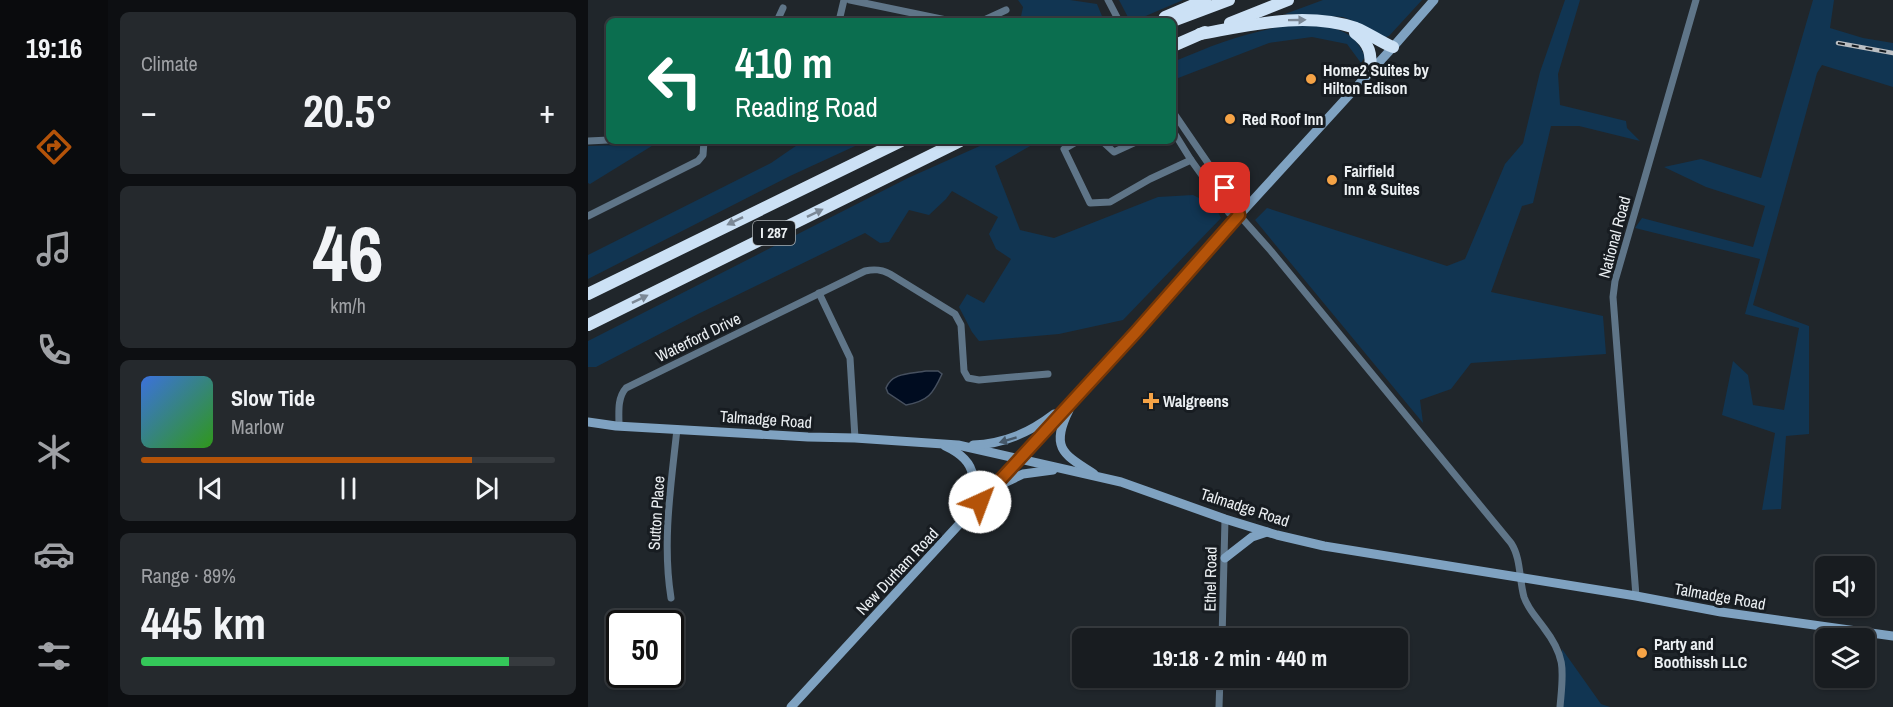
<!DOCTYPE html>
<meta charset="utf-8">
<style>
body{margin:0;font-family:"Archivo Narrow",sans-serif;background:#25292d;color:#f1f3f6;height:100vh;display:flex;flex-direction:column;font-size:22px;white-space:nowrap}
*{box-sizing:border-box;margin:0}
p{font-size:20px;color:#9fa1a5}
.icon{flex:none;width:33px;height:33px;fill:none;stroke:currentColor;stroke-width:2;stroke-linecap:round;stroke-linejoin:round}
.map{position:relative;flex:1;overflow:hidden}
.side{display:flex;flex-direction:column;gap:12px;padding:12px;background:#0d0f12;width:480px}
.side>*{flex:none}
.hud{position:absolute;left:18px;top:18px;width:570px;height:126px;border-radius:9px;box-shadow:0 2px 4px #0004,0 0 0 2px #363a3e;background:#0b6e4f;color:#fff;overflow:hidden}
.fabs{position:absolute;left:1227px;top:556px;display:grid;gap:12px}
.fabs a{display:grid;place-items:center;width:60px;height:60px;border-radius:9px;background:#181c20;box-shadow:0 2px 4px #0004,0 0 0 2px #363a3e;font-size:30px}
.speed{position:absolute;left:18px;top:610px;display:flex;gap:12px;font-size:30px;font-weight:700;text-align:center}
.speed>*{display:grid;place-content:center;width:78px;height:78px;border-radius:50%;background:#181c20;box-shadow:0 2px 4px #0004,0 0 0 2px #363a3e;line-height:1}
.speed .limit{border:3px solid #111;border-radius:9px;background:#fff;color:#111}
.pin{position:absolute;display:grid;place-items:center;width:51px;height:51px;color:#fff;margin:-26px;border-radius:12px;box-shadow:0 3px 9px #0006}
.me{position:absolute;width:66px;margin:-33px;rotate:43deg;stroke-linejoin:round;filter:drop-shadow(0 0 4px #0008)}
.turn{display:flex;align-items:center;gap:21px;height:126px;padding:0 30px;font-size:27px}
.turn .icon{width:78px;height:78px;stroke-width:2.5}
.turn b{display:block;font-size:42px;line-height:51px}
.big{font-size:45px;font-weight:800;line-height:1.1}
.side .card{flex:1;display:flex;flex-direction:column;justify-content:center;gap:9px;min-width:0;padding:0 21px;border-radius:9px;background:#25292d}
.side .dial{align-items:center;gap:0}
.dial b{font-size:78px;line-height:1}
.song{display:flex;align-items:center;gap:18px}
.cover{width:72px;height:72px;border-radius:9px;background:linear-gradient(135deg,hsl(220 70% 55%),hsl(110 70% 35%))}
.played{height:6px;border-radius:3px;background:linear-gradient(90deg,#b45309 80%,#363a3e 80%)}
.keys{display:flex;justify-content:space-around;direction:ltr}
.heat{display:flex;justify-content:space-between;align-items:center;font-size:33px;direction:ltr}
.charge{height:9px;border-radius:4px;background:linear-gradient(90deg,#34c759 89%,#363a3e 0)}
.trip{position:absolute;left:484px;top:628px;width:336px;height:60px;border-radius:9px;background:#181c20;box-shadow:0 2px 4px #0004,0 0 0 2px #363a3e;font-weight:800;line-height:60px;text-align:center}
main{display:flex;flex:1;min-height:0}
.tab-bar{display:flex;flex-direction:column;width:108px;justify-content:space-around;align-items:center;background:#0a0b0d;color:#9fa1a5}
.tab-bar .icon{width:42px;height:42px}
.tab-bar .selected{color:#b45309}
.tab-bar b{font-size:27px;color:#f1f3f6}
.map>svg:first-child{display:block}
.green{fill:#113552}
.water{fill:#000c20;stroke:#46505f;stroke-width:1.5}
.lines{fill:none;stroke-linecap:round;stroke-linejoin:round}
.street{stroke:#5f7588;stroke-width:7}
.secondary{stroke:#7fa2c1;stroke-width:9}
.highway{stroke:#cce1f5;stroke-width:12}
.rail-casing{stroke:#bbbfc3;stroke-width:4.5}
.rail{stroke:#171c21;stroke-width:2;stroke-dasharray:7;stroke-linecap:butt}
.oneway{fill:#7b8896}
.oneway2{fill:#465869}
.route-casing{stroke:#753606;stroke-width:15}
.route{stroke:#b45309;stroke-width:10}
.poi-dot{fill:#f5a346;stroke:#171c21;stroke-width:2}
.labels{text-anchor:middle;stroke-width:6;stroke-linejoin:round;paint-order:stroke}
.shield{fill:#171c21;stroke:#abb0b3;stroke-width:1.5}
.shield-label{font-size:15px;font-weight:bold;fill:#ebeff2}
.poi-label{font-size:16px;font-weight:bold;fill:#ebeff2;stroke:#171c21;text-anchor:start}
.street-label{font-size:16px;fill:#ebeff2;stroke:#171c21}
</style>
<main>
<nav class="tab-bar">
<b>19:16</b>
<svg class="icon selected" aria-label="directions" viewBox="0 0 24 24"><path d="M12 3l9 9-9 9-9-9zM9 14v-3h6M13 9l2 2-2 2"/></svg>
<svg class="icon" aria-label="music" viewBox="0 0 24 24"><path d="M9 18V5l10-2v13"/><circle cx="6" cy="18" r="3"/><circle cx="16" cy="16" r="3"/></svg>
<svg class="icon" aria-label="phone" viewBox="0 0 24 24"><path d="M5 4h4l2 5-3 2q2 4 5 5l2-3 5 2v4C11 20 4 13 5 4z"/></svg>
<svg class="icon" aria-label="climate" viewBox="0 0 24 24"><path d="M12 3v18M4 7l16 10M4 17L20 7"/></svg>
<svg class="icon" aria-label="car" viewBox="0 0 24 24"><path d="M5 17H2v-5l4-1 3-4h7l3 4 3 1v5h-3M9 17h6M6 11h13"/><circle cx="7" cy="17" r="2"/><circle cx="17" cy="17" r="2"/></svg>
<svg class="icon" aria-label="filters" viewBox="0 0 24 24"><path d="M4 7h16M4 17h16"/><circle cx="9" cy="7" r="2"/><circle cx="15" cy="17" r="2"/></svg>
</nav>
<section class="side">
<div class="card"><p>Climate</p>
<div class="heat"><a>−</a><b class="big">20.5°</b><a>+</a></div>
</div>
<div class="card dial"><b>46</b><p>km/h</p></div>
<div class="card">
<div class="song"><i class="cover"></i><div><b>Slow Tide</b><p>Marlow</p></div></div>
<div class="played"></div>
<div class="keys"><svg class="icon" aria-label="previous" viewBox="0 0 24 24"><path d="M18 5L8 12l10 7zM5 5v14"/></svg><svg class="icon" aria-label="pause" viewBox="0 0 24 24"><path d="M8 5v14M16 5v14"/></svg><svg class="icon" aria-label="next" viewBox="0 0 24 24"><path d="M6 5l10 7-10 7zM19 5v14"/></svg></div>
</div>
<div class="card"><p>Range · 89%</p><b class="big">445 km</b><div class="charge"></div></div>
</section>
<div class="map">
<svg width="1305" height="707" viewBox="0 0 1305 707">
<rect width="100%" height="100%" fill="#20262b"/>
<g class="green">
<path d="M430,0H482L509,4L516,21H432L435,7Z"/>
<path d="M531,0H595L546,21H542Z"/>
<path d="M735,0H834L801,36L795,38L775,25L755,17L697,14Z"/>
<path d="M977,0H992L970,74L972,105L1038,121L1039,128L1052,141L991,126H963L945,203L934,206L903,292L1015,316L1018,354L883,363L863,389L832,400L835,423L667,220L679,208L859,266L877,259L917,164L935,143L952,72Z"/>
<path d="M1225,0H1246L1242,28L1275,38L1305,43V87L1234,65L1229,73L1165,305L1221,326V434L1198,436L1193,509L1174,510L1187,433L1134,415L1145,361L1160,375L1165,405L1196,410L1211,328L1157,314L1172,259L1047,228L1054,218L1165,247L1177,206L1118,187L1076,167L1113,159L1173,178Z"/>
<path d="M703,25C734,26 764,23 777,57L773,63L759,44L724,37L681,43L585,80V62C627,44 658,32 703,25Z"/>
<path d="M215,141H278L202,176L0,279V255L183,163Z"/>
<path d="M403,141H451L407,166L432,230L466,238L570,197L605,195L627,206L633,218L535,320L471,334L391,341L384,332L371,307L379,294L396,303L423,259L408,249L401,234L410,217L364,191L358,199L341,215L321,210L301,242L292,243L277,233L110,314L8,367H0V341L320,178Z"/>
<path d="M67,144L2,184L0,183V146Z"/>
<path d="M974,649L1013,704L1022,707H973Z"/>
</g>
<path class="water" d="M338,371H350L354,374C345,394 340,401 318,405L300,393L298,388C304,372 323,374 338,371Z"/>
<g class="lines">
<g class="street">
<path d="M262,0L363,21"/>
<path d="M520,0L531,21"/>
<path d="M189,21L195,8"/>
<path d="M251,21L256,0"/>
<path d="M394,21L418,10"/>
<path d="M585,112L648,204L651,215"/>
<path d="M585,131L603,160L641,213L651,215"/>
<path d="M0,141L21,140"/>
<path d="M490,141L476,149L502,203L522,202L562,179L603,160"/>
<path d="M514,141L526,152L550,141"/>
<path d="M651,215L683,251L923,543C933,558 931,579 936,597C940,609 949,618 956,628C979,658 975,672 972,707"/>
<path d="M0,216L110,161L115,155L116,141"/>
<path d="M231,293L262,358L267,438"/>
<path d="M31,426C31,413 29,398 38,388L277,271C286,269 293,269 302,274L367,314L373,325L376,371L380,378L391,380L460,374"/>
<path d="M1048,596L1025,297L1027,281L1040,236L1108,0"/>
<path d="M83,598C74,542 83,485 89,429"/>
<path d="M634,639L637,519"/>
<path d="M631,707L632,678"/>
</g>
<g class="secondary">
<path d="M481,410C462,448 475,454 506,474"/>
<path d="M0,422L28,426L220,437L267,438L370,445L533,482L637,519L689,535L736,546L1048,596L1133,612L1305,636"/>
<path d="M385,445C416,444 441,433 466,414"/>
<path d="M357,446C396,464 386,486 375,519"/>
<path d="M412,485L435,474L465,470"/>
<path d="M637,558L664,537L679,532"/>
<path d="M203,707L548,332L613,257L805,47L846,0"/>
</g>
<g class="highway">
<path d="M575,21L577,17L617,0"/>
<path d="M585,21L641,0"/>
<path d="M642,23L700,0"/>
<path d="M767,33C782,44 784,54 782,72"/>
<path d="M612,34C663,25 717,11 768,28C781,33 792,42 805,47"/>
<path d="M585,46L617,32"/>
<path d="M0,294L313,141"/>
<path d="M0,325L372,141"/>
</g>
<defs>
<path id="rail" d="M1250,43L1305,53"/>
</defs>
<use href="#rail" class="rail-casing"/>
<use href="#rail" class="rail"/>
</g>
<defs><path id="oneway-solid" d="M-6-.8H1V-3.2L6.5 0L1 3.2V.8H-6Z" transform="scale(1.5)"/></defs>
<g class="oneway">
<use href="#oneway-solid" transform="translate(709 20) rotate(-1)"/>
<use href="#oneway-solid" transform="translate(227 213) rotate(-26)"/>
<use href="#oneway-solid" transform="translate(147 221) rotate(154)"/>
<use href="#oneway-solid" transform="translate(52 299) rotate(-26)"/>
</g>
<use class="oneway2" href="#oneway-solid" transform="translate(420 440) rotate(163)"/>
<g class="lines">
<defs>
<path id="route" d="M392,502L548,332L651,215L648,204L637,188"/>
</defs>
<use href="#route" class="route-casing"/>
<use href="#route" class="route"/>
</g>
<g class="poi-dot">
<circle cx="723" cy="79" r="6"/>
<circle cx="642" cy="119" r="6"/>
<circle cx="744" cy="180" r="6"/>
<path d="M560 392h6v6h6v6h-6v6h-6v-6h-6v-6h6z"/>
<circle cx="1054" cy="653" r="6"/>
</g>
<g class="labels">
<rect class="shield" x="165" y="221" width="42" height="24" rx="4.5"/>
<g class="shield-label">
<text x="186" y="238">I 287</text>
</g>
<g class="poi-label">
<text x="735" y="76">Home2 Suites by<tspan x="735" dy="18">Hilton Edison</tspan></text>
<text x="654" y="125">Red Roof Inn</text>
<text x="756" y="177">Fairfield<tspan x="756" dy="18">Inn &amp; Suites</tspan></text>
<text x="575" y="407">Walgreens</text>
<text x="1066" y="650">Party and<tspan x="1066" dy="18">Boothissh LLC</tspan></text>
</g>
<g class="street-label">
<text transform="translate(1026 237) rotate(-75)" y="6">National Road</text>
<text transform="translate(110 337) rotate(-26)" y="6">Waterford Drive</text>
<text transform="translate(178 419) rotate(4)" y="6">Talmadge Road</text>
<text transform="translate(657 507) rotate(18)" y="6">Talmadge Road</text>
<text transform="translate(68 513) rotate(-86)" y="6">Sutton Place</text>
<text transform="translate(309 571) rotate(-47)" y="6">New Durham Road</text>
<text transform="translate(622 579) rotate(-89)" y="6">Ethel Road</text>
<text transform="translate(1132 596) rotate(10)" y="6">Talmadge Road</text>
</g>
</g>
</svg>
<div class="fabs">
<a><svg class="icon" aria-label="sound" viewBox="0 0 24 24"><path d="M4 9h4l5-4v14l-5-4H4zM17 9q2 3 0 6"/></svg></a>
<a><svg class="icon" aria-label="layers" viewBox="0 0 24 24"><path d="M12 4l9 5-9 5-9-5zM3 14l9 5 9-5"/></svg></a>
</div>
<div class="speed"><div class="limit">50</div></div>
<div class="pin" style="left:637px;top:188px;background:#d93025"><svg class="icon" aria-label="arrive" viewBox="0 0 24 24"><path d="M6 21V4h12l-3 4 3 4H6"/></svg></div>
<svg class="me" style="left:392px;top:502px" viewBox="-20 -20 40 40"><circle r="19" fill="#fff"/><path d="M0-13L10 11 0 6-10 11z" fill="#b45309"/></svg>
<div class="trip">19:18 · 2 min · 440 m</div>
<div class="hud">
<div class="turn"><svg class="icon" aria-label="left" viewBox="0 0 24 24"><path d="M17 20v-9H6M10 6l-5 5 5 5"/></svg><div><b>410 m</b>Reading Road</div></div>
</div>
</div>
</main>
